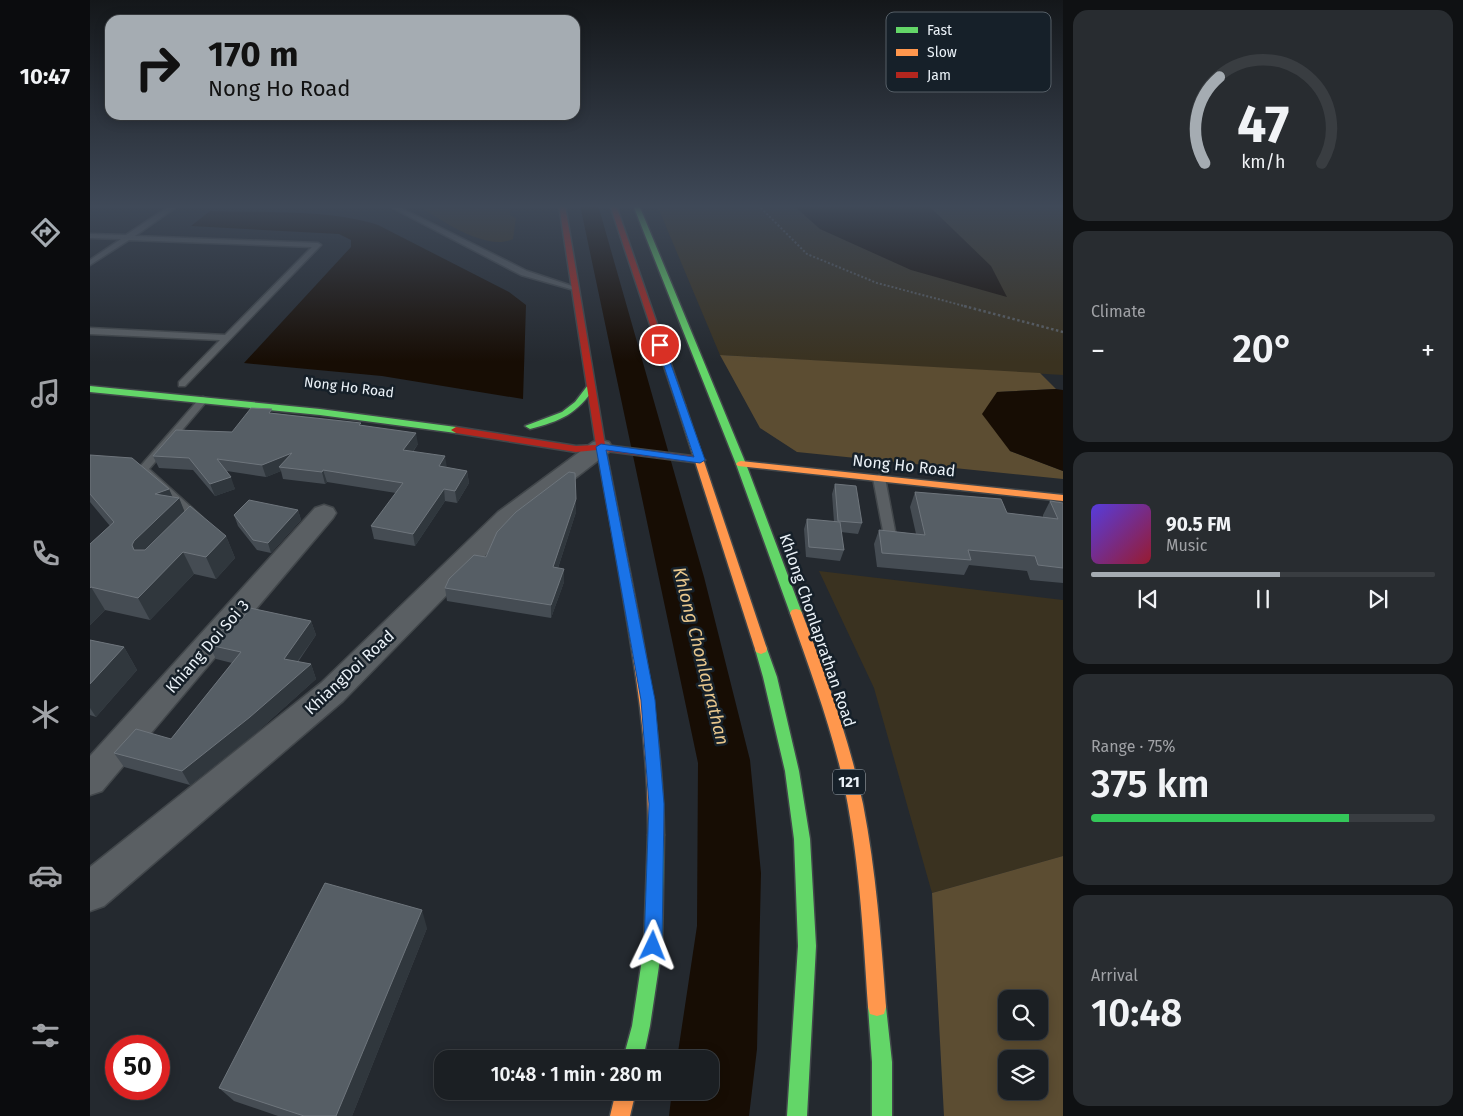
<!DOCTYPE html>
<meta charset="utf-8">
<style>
body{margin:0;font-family:"Fira Sans",sans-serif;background:#282c30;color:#f1f3f6;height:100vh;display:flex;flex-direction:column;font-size:19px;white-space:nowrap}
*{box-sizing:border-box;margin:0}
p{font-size:16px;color:#a0a2a6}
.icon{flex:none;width:28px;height:28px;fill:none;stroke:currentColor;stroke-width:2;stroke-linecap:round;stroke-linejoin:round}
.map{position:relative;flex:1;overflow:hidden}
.panel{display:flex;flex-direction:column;gap:10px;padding:10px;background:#0f1113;width:400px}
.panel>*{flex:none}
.top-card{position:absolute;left:15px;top:15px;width:475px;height:105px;border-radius:15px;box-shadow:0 2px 12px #0003,0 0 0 1px #393d41;background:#a5acb2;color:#111;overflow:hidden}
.controls{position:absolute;left:908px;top:990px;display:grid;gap:10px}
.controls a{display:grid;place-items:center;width:50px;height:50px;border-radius:10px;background:#1b1f23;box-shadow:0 2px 12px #0003,0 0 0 1px #393d41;font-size:25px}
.speed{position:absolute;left:15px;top:1035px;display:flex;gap:10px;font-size:25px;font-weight:700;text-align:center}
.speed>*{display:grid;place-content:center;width:65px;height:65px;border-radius:50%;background:#1b1f23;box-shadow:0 2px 12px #0003,0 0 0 1px #393d41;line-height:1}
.speed .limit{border:8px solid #d22;background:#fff;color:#111}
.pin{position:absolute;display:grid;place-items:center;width:42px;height:42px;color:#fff;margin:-21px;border:2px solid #fff;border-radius:50%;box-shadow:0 1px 5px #0007}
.me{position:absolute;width:55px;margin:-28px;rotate:2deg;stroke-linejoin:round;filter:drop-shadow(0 0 4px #0008)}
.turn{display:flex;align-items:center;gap:18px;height:105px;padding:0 20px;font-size:22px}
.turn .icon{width:65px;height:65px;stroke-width:2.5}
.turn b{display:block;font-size:35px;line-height:42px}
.big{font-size:38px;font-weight:600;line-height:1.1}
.panel .widget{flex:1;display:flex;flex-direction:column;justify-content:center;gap:8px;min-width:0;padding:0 18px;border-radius:15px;background:#282c30}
.panel .dial{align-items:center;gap:0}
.dial svg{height:130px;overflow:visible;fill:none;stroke:#393d41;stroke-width:7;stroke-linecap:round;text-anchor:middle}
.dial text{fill:#f1f3f6;stroke:none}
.song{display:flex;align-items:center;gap:15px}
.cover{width:60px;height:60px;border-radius:8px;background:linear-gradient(135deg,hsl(250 70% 55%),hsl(350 70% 35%))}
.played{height:5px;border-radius:2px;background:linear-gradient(90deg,#a5acb2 55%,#393d41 55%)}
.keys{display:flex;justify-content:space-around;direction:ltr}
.heat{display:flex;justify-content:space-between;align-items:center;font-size:28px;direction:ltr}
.charge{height:8px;border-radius:4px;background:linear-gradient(90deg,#34c759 75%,#393d41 0)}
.trip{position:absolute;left:344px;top:1050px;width:285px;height:50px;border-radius:15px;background:#1b1f23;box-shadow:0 2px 12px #0003,0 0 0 1px #393d41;font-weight:600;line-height:50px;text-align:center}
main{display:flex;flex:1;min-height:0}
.menu{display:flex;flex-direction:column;width:90px;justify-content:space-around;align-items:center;background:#0b0c0e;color:#a0a2a6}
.menu .icon{width:35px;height:35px}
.menu .current{color:#a5acb2}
.menu b{font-size:22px;color:#f1f3f6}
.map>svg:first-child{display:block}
.green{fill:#3a3220}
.forest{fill:#5c4d32;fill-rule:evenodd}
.water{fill:#170d04}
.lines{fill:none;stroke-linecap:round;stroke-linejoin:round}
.lane-casing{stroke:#42474b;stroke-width:3}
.street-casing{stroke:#42474b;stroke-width:3}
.fast-casing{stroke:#42474b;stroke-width:3}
.slow-casing{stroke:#42474b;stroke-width:3}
.jam-casing{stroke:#42474b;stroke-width:3}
.path-far1{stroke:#5c6064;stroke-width:2;stroke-dasharray:2 2;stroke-linecap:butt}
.path{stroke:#5c6064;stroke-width:2.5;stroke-dasharray:2.5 2.5;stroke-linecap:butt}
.lane{fill:#5a5f63;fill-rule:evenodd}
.street{fill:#5a5f63;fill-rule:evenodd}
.fast{fill:#63d668;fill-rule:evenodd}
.slow{fill:#ff974d;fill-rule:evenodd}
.jam{fill:#b3261e;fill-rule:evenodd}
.wall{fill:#454c53}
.shaded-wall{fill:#30373d}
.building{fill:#565e65;stroke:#6e757c}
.route{fill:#1a73e8;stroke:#114b97}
.labels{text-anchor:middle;stroke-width:5;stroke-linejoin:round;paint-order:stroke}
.far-street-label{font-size:14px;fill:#ebf2f8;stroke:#162029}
.shield{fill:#162029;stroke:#abb3ba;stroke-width:1}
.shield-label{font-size:15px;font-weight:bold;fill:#ebf2f8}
.street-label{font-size:16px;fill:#ebf2f8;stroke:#162029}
.water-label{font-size:18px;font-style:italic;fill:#e8c78d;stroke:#162029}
.key{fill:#162029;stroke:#565f67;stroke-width:1}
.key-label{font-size:14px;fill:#ebf2f8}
</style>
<main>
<nav class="menu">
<b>10:47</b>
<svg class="icon current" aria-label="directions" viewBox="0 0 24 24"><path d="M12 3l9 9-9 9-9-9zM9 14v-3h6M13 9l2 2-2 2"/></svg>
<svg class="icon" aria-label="music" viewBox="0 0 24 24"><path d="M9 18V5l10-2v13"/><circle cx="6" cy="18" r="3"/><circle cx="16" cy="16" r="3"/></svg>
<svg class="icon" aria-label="phone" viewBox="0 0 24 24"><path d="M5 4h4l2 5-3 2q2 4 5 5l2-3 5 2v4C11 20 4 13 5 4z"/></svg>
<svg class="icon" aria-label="climate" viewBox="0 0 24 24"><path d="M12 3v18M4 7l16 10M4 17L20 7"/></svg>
<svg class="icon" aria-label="car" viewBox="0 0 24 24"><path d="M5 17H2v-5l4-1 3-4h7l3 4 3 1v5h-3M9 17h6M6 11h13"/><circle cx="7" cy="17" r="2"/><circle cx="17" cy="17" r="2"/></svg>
<svg class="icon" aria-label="filters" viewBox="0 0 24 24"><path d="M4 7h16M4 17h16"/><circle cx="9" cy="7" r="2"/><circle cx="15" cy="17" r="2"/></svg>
</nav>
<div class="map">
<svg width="973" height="1116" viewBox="0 0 973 1116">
<rect width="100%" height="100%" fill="#24292f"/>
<g class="green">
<path d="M326,205H371L376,207L420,209V215L426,218L423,239C395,252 351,219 326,205Z"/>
<path d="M567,205H973V375L630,355Z"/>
<path d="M729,571L973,600V856L842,893L784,688Z"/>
</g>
<g class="forest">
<path d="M630,355L950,373L966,389L907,392L920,451L973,471V479L707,452L670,428Z"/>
<path d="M973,856V1116H854L842,893ZM916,999H949V1031H916ZM916,1059H949V1091H916Z"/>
</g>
<g class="water">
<path d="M490,205H508L614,577L660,760L671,873L667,1049L659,1116H579L582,1091H620V1059H587L607,926L608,763Z"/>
<path d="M703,205H838L901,266L917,297L821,270L730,229Z"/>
<path d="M120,211C173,213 238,209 288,225L419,292L436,305L433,399L292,376L154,363L261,247V240L249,234L101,226Z"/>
<path d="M966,389L973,390V471L920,451L892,414L907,392Z"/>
</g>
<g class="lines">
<defs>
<g id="lane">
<path d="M81,205H89L45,236L228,243L231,245L95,386H89V382L130,340L0,334V328L135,335L222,247L39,240L0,265V260L31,239L0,238V234L36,235Z"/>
<path d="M297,205H305L437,271L488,288L484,290L431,275Z"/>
<path d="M113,397L116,398V402L59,469L112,517L114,520L112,523H104L48,469L110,398Z"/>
<path d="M789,475L795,478L806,536L800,540L794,536L783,478Z"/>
</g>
<g id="street">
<path d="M511,440L519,442L522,447L519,452L426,524L253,701L14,906L0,911V867L231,683L408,512L503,442Z"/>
<path d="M234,505L243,508L246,513L243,518L12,791L0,795V756L225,508Z"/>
</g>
<g id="fast">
<path d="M543,205H549L656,464L712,613L710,616H702L700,613L646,464Z"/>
<path d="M501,384L505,387C487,414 471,421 440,429L435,426L472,412L485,402L498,385Z"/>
<path d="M0,386L230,409L366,427L371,430L366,433L230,415L0,392Z"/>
<path d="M671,644L676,646L677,649L687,677L709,771L720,839L726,946L717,1116H697L708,946L704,839L695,771L673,677L665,649L666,646Z"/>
<path d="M566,828L572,830L574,835L572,946L560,1026L553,1059H533L542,1026L554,946L558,835L560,830Z"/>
<path d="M787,998L794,1000L796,1007L802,1062V1116H782V1062L778,1007L780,1000Z"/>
</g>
<g id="slow">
<path d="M591,402L595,405L677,649L676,652L671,654L666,652L665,649L587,405Z"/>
<path d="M651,461L973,495V501L648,466L646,464L648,462Z"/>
<path d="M527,529L532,532C552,633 573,732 574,835L572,840L566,842L560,840L558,835C559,732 539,633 522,532Z"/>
<path d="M706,609L710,610L712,613C736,675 759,739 773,804C786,871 791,939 796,1007L794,1014L787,1016L780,1014L778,1007C773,930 769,852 752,776C739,721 719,667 700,613L702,610Z"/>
<path d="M526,1091H546L540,1116H520Z"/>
</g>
<g id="jam">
<path d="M469,205H475L515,445L610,457L615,460L610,463L516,451L532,532L527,535L522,532L507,450L486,452L366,433L361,430L366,427L486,446L506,445Z"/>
<path d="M520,205H526L595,405L594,407H588L587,405Z"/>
</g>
</defs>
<use href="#lane" class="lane-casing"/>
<use href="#street" class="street-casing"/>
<use href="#fast" class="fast-casing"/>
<use href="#slow" class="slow-casing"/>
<use href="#jam" class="jam-casing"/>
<path class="path-far1" d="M668,205L717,254L787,283L878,307"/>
<path class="path" d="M874,306L973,332"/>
<use href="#lane" class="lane"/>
<use href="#street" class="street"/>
<use href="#fast" class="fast"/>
<use href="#slow" class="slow"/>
<use href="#jam" class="jam"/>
</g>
<g class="wall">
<path d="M184,413L272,425L328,444L323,452L357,468L377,471L379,483L367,503L355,501L325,546L284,539L281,526L306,493L237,482L235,484L193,479L191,471L176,477L137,471L145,489L125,496L103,470L69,468L63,456L142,432Z"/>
<path d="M0,455L79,489L82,497L89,498L94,511L136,536L145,558L126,579L104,574L60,620L15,610L0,625V544L20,526L0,502Z"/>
<path d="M745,484L772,523L768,534L751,532L754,550L750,561L716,557L714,529L717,519L744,522L742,494Z"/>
<path d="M825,492L917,513L953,517V515L960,501L973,503V583L940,580L937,571L879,565L874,575L787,567L784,544L789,530L826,534L820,507Z"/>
<path d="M208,510L211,520L181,553L167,550L148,526L144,515Z"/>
<path d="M486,512L468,568L474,582L461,618L357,601L355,588L396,557Z"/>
<path d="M151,620L221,621L226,635L208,662L221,664L226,679L167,732L100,785L34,767L24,753L81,739L142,663L126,659L119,645Z"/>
<path d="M0,640L34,647L47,670L6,717L0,715Z"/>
<path d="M337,928L262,1116H188L144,1101L129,1088Z"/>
</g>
<g class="shaded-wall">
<path d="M326,433L328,444L315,462L313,450Z"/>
<path d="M202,453L189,467L191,471L176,477L172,465Z"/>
<path d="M355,456L357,468L349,466Z"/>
<path d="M233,470L237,482L235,484L232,472Z"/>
<path d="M377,471L379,483L367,503L365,491Z"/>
<path d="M141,477L145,489L125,496L120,484Z"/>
<path d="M79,489L85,502L89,498L98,520L56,564L44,550L42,545L65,494Z"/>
<path d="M354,489L355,501L325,546L323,534Z"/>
<path d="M486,499V512L464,580L463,567Z"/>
<path d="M208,510L211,520L181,553L178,543Z"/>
<path d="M136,536L145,558L126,579L116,557Z"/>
<path d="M93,552L104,574L60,620L48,598Z"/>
<path d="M474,569V582L461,618V605Z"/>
<path d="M1,587L15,610L0,625V588Z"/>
<path d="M221,621L226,635L199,673L194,659Z"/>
<path d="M34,647L47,670L6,717L0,708V684Z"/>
<path d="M221,664L226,679L167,732L100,785L92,771Z"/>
<path d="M332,910L337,928L262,1116H246Z"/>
</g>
<g class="building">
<path d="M161,408L182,409L179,413L271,423L269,425L326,433L313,450L355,456L349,466L377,471L365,491L354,489L323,534L281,526L313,483L233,470L232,472L189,467L202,453L172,465L127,459L141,477L120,484L99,458L63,456L86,430L142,432Z"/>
<path d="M0,455L42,458L79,489L65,494L89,498L44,541L42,545L44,550H55L100,506L136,536L116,557L93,552L48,598L1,587L0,588V544L24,522L0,494Z"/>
<path d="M479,472L485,473L486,499L463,567L474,569L461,605L355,588L359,579L384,555L396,557L407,532L426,512Z"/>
<path d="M745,484L766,486L772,523L748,521Z"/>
<path d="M825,492L911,499L917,513L968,519L960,501L973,503V568L948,565L945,556L878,550L881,560L792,553L789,530L835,535Z"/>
<path d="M159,500L208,510L178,543L163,540L144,515Z"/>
<path d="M717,519L750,522L754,550L719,547Z"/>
<path d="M160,608L221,621L194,659L221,664L160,717L92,771L24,753L46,729L81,739L151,652L119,645L142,618L151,620Z"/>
<path d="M0,640L34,647L0,684Z"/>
<path d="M235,883L332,910L246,1116H214L129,1088Z"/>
</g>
<linearGradient id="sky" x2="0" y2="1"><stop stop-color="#14171a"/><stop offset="0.57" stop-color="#3f4958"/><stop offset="1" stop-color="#3f4958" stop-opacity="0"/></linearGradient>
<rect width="973" height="362" fill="url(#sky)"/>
<path class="route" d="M570,342L574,345L615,460L610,463L516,450L565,700L574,804L572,946L569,953L563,955L556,953L554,946L559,804L551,700L506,447L511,444L604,457L567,345Z"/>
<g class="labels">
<g class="far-street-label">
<text transform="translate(259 387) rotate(7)" y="5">Nong Ho Road</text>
</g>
<rect class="shield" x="743" y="769.5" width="32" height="25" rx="4"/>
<g class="shield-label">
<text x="759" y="787">121</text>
</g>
<g class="street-label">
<text transform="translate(814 465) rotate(6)" y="6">Nong Ho Road</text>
<text transform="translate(728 630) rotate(71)" y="6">Khlong Chonlaprathan Road</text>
<text transform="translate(117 646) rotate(-49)" y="6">Khiang Doi Soi 3</text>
<text transform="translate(259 672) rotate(-43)" y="6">KhiangDoi Road</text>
</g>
<g class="water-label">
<text transform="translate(611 656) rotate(76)" y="6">Khlong Chonlaprathan</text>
</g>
</g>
<rect x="796" y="12" width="165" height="80" rx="8" class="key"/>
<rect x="806" y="27" width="22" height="6" fill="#63d668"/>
<rect x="806" y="49" width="22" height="7" fill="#ff974d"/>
<rect x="806" y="72" width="22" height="6" fill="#b3261e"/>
<g class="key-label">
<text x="837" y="35">Fast</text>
<text x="837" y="57">Slow</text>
<text x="837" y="80">Jam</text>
</g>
</svg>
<div class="controls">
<a><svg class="icon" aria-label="search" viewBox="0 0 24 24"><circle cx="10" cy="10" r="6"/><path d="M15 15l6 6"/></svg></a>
<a><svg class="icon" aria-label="layers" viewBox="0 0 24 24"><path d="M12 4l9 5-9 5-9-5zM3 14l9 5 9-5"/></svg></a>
</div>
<div class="speed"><div class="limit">50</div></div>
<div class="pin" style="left:570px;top:345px;background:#d93025"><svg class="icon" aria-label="arrive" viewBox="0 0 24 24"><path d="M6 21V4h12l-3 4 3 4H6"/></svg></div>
<svg class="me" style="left:563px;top:946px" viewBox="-20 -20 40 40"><path d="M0-17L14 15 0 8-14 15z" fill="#1a73e8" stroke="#fff" stroke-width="4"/></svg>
<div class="trip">10:48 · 1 min · 280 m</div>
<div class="top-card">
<div class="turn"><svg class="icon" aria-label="right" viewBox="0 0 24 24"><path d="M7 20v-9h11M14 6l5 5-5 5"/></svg><div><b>170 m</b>Nong Ho Road</div></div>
</div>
</div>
<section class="panel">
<div class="widget dial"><svg viewBox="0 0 100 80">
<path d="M14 69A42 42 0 1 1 86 69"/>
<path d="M14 69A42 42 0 0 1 23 16" stroke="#a5acb2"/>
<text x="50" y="56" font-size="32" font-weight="700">47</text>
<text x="50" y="72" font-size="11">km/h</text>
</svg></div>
<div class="widget"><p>Climate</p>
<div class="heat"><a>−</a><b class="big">20°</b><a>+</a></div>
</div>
<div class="widget">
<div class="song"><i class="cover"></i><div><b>90.5 FM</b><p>Music</p></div></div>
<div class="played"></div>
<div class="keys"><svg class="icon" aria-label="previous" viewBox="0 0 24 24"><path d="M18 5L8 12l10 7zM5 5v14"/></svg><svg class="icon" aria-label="pause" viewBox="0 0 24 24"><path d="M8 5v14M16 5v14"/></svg><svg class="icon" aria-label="next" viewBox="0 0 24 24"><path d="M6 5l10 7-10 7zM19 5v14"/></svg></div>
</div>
<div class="widget"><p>Range · 75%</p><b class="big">375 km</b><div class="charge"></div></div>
<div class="widget"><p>Arrival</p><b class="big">10:48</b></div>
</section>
</main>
